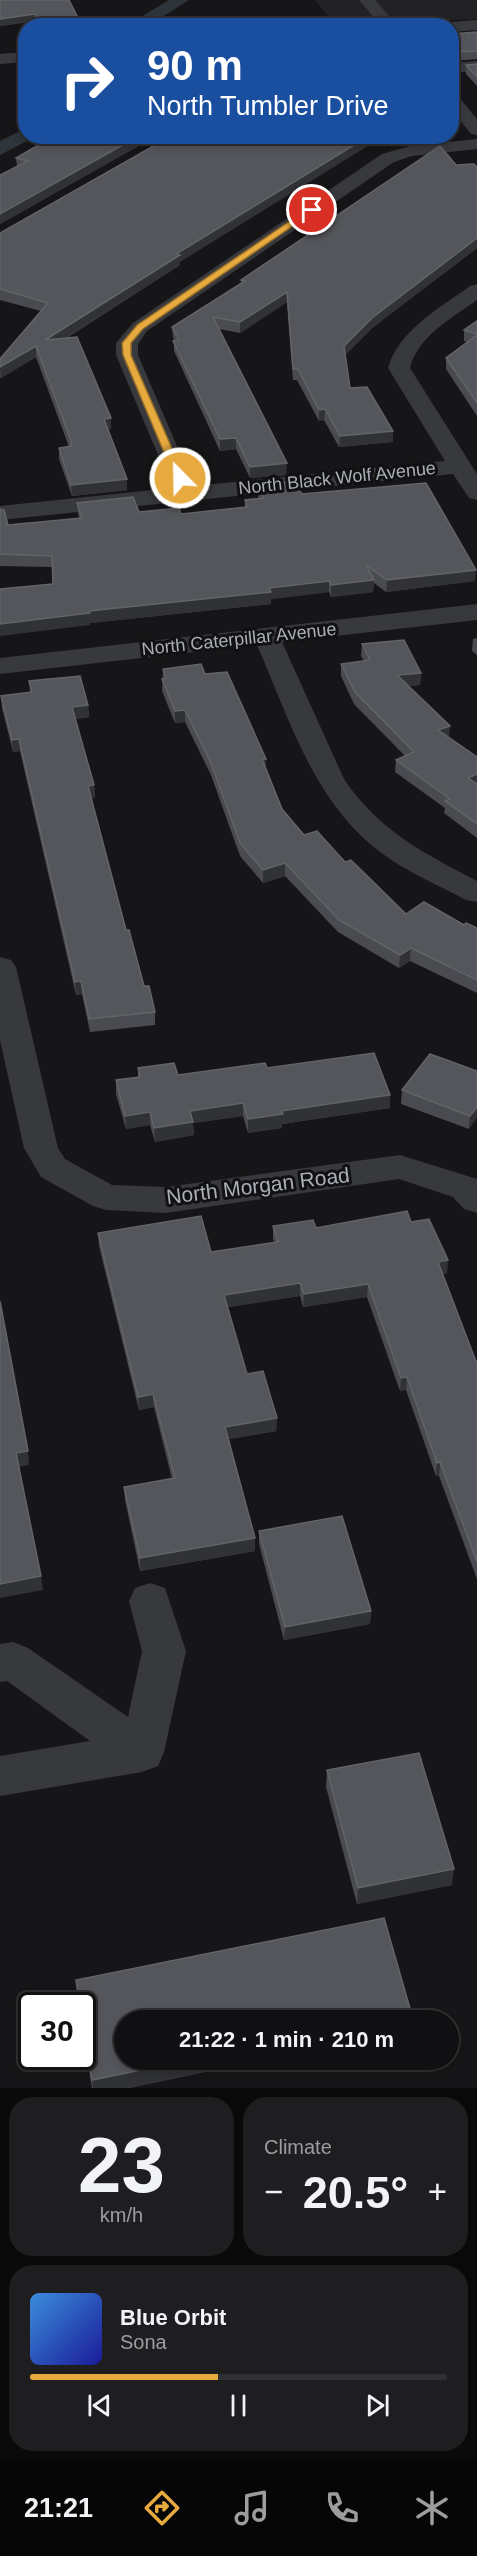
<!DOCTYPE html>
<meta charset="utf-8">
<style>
body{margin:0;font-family:Arial,sans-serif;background:#1e1e20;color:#f1f3f6;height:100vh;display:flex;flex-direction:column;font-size:22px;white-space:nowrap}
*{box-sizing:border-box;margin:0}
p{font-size:20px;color:#9c9d9f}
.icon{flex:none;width:33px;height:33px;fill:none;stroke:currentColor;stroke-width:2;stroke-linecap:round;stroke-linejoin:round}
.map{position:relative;height:2088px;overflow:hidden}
.side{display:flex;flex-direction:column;gap:9px;padding:9px;background:#09090a;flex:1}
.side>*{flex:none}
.top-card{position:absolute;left:18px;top:18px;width:441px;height:126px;border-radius:24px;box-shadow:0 3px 9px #0003,0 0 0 2px #303032;background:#1a4fa0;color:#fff;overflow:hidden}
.speed{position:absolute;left:18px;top:1992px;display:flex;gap:12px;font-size:30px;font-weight:700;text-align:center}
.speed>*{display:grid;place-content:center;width:78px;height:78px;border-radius:50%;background:#101012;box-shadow:0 3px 9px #0003,0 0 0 2px #303032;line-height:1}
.speed .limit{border:3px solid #111;border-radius:9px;background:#fff;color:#111}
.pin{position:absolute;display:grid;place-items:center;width:51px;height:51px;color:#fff;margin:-26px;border:3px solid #fff;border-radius:50%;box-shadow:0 2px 6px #0007}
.me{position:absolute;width:66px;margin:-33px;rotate:337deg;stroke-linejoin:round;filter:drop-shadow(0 0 4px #0008)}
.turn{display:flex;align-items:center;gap:21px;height:126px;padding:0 30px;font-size:27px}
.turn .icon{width:78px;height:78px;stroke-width:2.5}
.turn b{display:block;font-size:42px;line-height:51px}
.big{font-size:45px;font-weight:700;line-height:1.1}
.side .tile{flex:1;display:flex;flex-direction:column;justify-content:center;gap:9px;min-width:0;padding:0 21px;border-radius:24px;background:#1e1e20}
.side .dial{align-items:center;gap:0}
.dial b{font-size:78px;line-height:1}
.song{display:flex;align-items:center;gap:18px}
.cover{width:72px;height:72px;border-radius:9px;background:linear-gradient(135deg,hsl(210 70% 55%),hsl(240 70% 35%))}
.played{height:6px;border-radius:3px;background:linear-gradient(90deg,#e7aa3f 45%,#303032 45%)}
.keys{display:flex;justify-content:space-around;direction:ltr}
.heat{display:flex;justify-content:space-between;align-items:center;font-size:33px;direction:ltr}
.side .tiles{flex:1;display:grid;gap:9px;grid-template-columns:1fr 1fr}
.tile:last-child{grid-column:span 2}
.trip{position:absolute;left:114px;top:2010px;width:345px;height:60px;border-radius:30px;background:#101012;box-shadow:0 3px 9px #0003,0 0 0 2px #303032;font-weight:700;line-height:60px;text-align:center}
.menu{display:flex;height:96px;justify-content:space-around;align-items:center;background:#060607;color:#9c9d9f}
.menu .icon{width:42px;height:42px}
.menu .active{color:#e7aa3f}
.menu b{font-size:27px;color:#f1f3f6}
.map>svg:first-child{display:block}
.built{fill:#222225}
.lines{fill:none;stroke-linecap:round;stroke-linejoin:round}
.canal{fill:#2d353b;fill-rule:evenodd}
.path{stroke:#3e4044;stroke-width:2;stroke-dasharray:1.5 2;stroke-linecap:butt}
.minor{fill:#38393d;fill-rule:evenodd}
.wall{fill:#4a4b50}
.shaded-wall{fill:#313235}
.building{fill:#54565b;stroke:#626469;stroke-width:1.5}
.route{fill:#e7aa3f;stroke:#966e29;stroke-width:1.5}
.labels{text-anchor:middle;stroke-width:6;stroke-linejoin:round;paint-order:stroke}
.far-street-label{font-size:18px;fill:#a9aeb7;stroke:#111113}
.street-label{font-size:21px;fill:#a9aeb7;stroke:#111113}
</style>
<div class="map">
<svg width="477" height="2088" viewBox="0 0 477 2088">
<rect width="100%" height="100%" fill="#161618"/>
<path class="built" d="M315,0H477V19L336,25Z"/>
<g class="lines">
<g class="canal">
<path d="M169,0H189L148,26H126Z"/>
<path d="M26,128V136L33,138L0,155V141Z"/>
</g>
<path class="path" d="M412,23L429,21"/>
<g class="minor">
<path d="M359,0H375L398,26H381Z"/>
<path d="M477,20V30L452,32V26H445L452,22Z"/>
<path d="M26,52V62L0,64V54Z"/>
<path d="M477,61V71L452,73V63Z"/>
<path d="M452,95L458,96L477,119V135L471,134L452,110Z"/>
<path d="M477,139V149L412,156L394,162L147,331L138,344V355L194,486L445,461L388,368C399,330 440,308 470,286L477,284V300C452,318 418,336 410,368L477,474V500L469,498L453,474L0,520V506L172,488L116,355V343L133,323L382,154L410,146Z"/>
<path d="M477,604V620L282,642L344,779C379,831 424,853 477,881V902L466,900C442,887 416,876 393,861C316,811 292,725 257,645L0,674V658Z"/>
<path d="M0,957L11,960L16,967L58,1148L65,1159L112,1185L166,1187L400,1155L477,1179V1213L464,1209L453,1197L399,1179L166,1213L106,1210L93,1206L41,1177L24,1148L0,1040Z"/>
<path d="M150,1583L165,1588L186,1651L164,1752L158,1766L142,1772L0,1796V1756L90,1741L7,1681L0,1682V1644L13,1642L28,1648L128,1717L142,1651L129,1601L135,1588Z"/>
</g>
</g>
<g class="wall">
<path d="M0,0L82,26H38L36,21L0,26Z"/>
<path d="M477,32V59L454,61L452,58V34Z"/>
<path d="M477,64V86L466,74V65Z"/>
<path d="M54,136H156L0,224L17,166L16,158Z"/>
<path d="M456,165L477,167V248L372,328L345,355L350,388L393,442L339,447L324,420L319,421L297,380H293L287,302L240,333L219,329L286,475L250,478L236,449L220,451L174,351V341L173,337L172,327L241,284V280Z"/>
<path d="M0,233L180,262V265L65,339L111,418V429H108L127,490L72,496L59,459V448L69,447L36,357L1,378L0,377V359L41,311L0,300Z"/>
<path d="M477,321V416L446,369V358L468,342L464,341V330Z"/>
<path d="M258,485L302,494L475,581L386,592L374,583L373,592L331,597L329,592L271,599V604L90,623V625L53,584L52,567L0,566V509L8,525L79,518L78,514L77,503L139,512L181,514L245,507V500L259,499L258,496Z"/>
<path d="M477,638V655L472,651L473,639Z"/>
<path d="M362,644L421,673L420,685L408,686L449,737L477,757V838L444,813L445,808L395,772L396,760L405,756L354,704L341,676V664L364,661L361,656Z"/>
<path d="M163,669L205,674L266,769L282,809L304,835L345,862L406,914L464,925L477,928V993L410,961L399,968L338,932L285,876L263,883L240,856L211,775L185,722L175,723L162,691Z"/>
<path d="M29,681L88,705L89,717L75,719L94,785L95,798H91L126,930L144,986L155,1012V1025L90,1032L82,994L76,995L20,751L13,752L2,708L1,696L30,692Z"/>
<path d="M138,1068L178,1075L267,1068L390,1095V1108L282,1124V1128L248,1133L243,1116L193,1123L194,1135L155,1142L150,1125L126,1129L116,1094V1080L138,1077Z"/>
<path d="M477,1071L469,1129L401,1104L402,1090Z"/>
<path d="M411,1222L447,1273L442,1274L477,1364V1579L439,1476H436L406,1390L400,1391L367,1297L303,1307L300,1296L227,1307L247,1374L277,1418L276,1431L229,1439L255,1538V1551L140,1571L125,1500L124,1487L172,1479L154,1407L139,1410L99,1246L98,1233L211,1252L274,1242L273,1239V1226L316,1228Z"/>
<path d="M259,1531L371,1611L370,1624L284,1640L259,1544Z"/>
<path d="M327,1770L452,1885L357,1904L326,1787Z"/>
<path d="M76,1980L411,2012V2020H124L262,2060L129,2088H92L82,2029V2006H79Z"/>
</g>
<g class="shaded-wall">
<path d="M35,14L36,21L0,26V19Z"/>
<path d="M139,136H156L0,224V214Z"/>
<path d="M369,136H384L180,262V265L45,351V340L176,254Z"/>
<path d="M477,238V248L372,328L344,356V346L372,318Z"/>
<path d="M287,292V302L240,333V322Z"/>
<path d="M36,346V357L1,378L0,368Z"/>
<path d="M325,409L324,420L319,421V410Z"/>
<path d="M111,418V429L104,430V419Z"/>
<path d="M393,431V442L339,447L340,436Z"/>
<path d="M236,438V449L220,451V439Z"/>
<path d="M287,463L286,475L250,478V467Z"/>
<path d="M127,479V490L72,496L71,485Z"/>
<path d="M476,570L475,581L386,592L387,580Z"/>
<path d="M374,580L373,592L331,597V585Z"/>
<path d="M329,581V592L271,599V604L90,623V625L0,636V624L89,611Z"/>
<path d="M421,673L420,685L396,688L397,675Z"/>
<path d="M88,705L89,717L72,719V707Z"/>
<path d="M185,710V722L175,723V711Z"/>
<path d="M450,726L449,739L438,730Z"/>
<path d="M19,739L20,751L13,752L12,740Z"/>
<path d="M262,759H266V771Z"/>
<path d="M477,774V786L468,778Z"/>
<path d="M94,785L95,798H89L88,786Z"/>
<path d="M285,863V876L263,883V870Z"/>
<path d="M411,948L410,961L399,968L400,955Z"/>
<path d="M81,981L82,994L76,995L75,982Z"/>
<path d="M390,1095V1108L282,1124V1128L248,1133V1119L281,1111Z"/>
<path d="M243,1103V1116L193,1123L194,1135L155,1142L154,1128L190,1111Z"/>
<path d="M477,1107V1118L469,1129L470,1116Z"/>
<path d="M150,1112V1125L126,1129L125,1116Z"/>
<path d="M448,1260L447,1273L437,1275L438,1262Z"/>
<path d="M300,1283V1296L224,1308V1295Z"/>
<path d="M368,1284L367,1297L303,1307L304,1294Z"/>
<path d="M407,1377L406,1390L400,1391L401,1378Z"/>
<path d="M153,1394L154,1407L139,1410L138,1397Z"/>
<path d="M277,1418L276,1431L225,1440V1427Z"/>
<path d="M28,1451L29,1465L18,1467L16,1453Z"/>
<path d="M440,1462L439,1476H436L437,1463Z"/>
<path d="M255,1538V1551L140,1571V1558Z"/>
<path d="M41,1576L43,1590L0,1598V1584Z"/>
<path d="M371,1611L370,1624L284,1640L285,1627Z"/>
<path d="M454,1869L452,1885L357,1904L358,1888Z"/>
<path d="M411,2012V2020H373Z"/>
<path d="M189,2060H262L129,2088H93L92,2080Z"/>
</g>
<g class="building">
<path d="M0,0H69L82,26H41L35,14L0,19Z"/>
<path d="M477,32V51L454,52L452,48V34Z"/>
<path d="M477,64V77L466,65Z"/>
<path d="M54,136H139L0,214V175L28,161L16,158Z"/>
<path d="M171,136H369L176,254L180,255L45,340L77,337L111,418L104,419L127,479L71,485L59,448L71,446V441L36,346L0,367V359L48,303L0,289V233Z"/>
<path d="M440,146L456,165L474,164L477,167V238L372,318L344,346L350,388L367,387L393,431L340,436L325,409L319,410L298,369H293L287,292L240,322L213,317L287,463L250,467L236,438L220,439L173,341L179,340L172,327L245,281L241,280Z"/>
<path d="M477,321V334L464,330Z"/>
<path d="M477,335V403L446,358Z"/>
<path d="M295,481L302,494L426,483L476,570L387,580L366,565L374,580L331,585L329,581L269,588L271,592L89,611L90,613L0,624V589L53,584L52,556L0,554V509L4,510L8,525L82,518L77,503L133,497L139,512L179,508L181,514L247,507L245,500L264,498L258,485Z"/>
<path d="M404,640L421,673L397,675L450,726L438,730L477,757V774L468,778L477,784V824L445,801L450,799L396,760L414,752L355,692L341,664L370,660L362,644Z"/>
<path d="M201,664L205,674L227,672L266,759H262L282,809L304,835L317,831L345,862L351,860L406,914L424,902L464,925L466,923L477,928V980L411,948L400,955L339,920L285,863L263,870L240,843L211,763L185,710L175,711L162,679L166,678L163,669Z"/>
<path d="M80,676L88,705L72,707L94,785L88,786L126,930H129L144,986H149L155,1012L89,1019L81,981L75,982L19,739L12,740L1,696L32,692L29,681Z"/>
<path d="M374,1053L390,1095L281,1111L283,1114L248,1119L243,1103L190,1111L193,1122L154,1128L150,1112L125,1116L116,1080L140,1077L138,1068L174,1063L178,1075L265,1063L267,1068Z"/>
<path d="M430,1054L477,1071V1107L470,1116L402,1090Z"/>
<path d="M407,1211L411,1222L429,1219L448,1260L438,1262L477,1364V1562L440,1462L437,1463L407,1377L401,1378L368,1284L304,1294L300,1283L224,1295L247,1374L263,1371L277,1418L225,1427L255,1538L140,1558L124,1487L175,1478L153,1394L138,1397L98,1233L201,1216L211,1252L278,1242L273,1226L313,1220L316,1228Z"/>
<path d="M0,1301L28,1451L16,1453L41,1576L0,1584Z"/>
<path d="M342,1516L371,1611L285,1627L259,1531Z"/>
<path d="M419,1753L454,1869L358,1888L327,1770Z"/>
<path d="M384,1918L411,2012L373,2020H124V2060H189L92,2080L82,2022V2006H80L76,1980Z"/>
</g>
<path class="route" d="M309,208L316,210L143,329L131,343V355L185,478L176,481L123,355L122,343L137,325Z"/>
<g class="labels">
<g class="far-street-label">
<text transform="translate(337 478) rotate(-6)" y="6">North Black Wolf Avenue</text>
<text transform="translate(239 639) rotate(-6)" y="6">North Caterpillar Avenue</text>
</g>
<g class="street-label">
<text transform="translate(258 1186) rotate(-7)" y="7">North Morgan Road</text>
</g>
</g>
</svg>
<div class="speed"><div class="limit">30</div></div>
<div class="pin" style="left:312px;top:210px;background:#d93025"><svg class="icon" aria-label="arrive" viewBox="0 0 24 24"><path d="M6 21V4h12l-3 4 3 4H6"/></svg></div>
<svg class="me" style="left:180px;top:478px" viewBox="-20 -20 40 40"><circle r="17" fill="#e7aa3f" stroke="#fff" stroke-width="3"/><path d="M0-11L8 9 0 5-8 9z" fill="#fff"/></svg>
<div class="trip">21:22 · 1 min · 210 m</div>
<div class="top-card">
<div class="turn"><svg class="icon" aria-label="right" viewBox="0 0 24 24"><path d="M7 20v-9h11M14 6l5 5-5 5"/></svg><div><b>90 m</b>North Tumbler Drive</div></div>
</div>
</div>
<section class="side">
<div class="tiles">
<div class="tile dial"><b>23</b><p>km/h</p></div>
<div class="tile"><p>Climate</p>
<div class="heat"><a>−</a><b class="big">20.5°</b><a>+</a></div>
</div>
<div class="tile">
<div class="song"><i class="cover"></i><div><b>Blue Orbit</b><p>Sona</p></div></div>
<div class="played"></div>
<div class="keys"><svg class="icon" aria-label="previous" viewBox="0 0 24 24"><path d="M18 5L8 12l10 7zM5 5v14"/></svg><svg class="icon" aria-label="pause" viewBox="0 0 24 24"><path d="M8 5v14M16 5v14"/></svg><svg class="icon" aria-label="next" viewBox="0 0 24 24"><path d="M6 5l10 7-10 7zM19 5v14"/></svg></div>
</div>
</div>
</section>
<nav class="menu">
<b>21:21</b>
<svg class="icon active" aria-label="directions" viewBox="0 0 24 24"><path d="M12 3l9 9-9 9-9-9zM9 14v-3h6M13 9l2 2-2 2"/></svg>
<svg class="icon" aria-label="music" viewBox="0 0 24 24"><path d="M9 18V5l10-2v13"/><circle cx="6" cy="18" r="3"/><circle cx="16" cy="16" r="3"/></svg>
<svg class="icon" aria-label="phone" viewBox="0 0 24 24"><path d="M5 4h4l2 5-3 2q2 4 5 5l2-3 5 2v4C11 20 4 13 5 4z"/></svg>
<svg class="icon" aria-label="climate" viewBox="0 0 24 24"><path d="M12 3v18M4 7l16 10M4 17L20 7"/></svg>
</nav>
